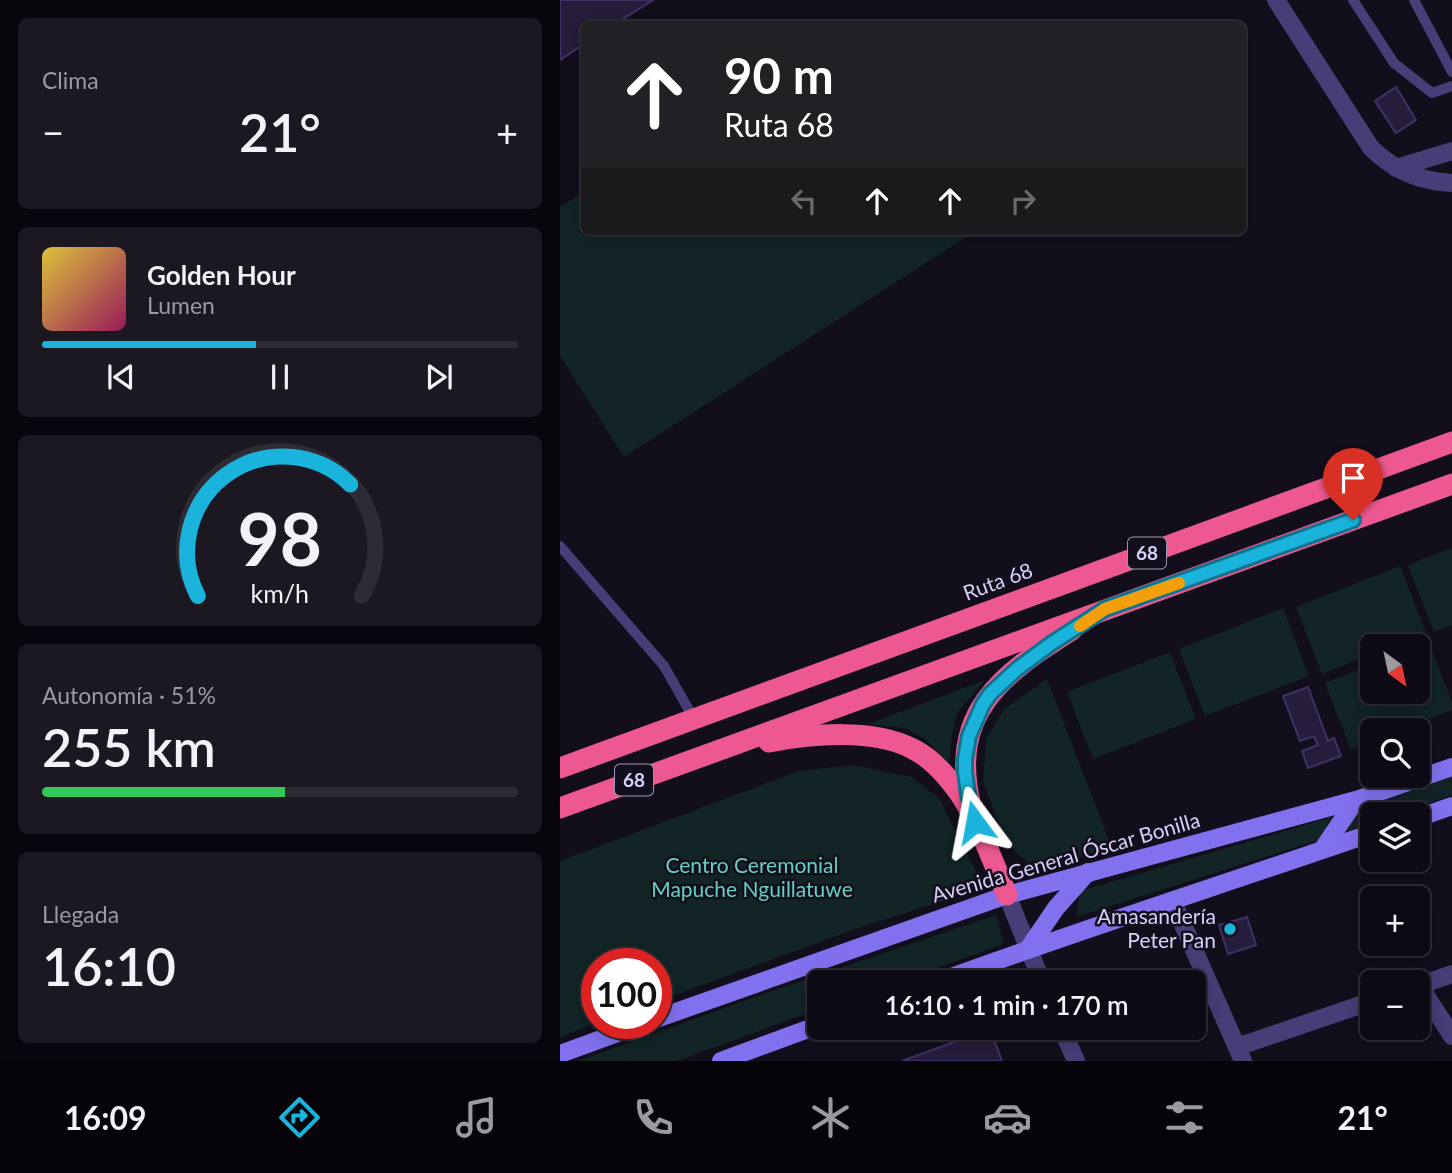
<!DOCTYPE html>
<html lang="es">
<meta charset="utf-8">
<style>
body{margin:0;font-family:Lato,sans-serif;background:#1c1822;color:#f1f3f6;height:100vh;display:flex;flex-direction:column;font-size:26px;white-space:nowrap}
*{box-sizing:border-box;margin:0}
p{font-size:23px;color:#9b9aa0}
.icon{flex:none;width:38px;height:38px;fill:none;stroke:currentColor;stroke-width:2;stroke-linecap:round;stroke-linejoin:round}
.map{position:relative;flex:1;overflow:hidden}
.side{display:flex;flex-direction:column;gap:18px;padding:18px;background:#08060c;width:560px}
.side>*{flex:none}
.hud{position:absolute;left:21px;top:21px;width:665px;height:214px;border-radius:10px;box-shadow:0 4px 18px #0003,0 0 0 2px #2e2b34;background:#202124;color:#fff;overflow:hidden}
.needle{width:46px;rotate:147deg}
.tools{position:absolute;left:800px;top:634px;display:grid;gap:14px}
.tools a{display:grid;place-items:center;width:70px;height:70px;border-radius:10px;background:#0e0a15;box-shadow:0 4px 18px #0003,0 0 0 2px #2e2b34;font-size:35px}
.speed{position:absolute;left:21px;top:948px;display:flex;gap:14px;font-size:35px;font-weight:700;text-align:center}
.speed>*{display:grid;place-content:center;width:91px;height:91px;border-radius:50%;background:#0e0a15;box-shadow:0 4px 18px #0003,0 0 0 2px #2e2b34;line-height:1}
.speed .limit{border:10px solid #d22;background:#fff;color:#111}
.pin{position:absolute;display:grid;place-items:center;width:60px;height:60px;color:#fff;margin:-72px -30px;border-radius:50% 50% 50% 0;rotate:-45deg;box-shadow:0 0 7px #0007}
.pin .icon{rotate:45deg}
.me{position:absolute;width:77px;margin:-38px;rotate:347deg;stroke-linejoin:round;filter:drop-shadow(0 0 5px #0008)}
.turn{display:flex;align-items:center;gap:24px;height:147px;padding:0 28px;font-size:32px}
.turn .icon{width:91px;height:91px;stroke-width:2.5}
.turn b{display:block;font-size:49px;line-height:60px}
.lanes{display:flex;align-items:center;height:66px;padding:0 28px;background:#0003;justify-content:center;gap:35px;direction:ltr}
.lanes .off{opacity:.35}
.big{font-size:52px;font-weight:600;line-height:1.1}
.side .card{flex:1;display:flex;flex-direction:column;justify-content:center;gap:10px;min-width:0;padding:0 24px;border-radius:10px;background:#1c1822}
.side .dial{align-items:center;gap:0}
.dial svg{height:182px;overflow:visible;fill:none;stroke:#2e2b34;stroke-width:7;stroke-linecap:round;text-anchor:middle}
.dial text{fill:#f1f3f6;stroke:none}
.song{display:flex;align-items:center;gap:21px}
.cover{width:84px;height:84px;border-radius:10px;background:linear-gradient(135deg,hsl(50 70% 55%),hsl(330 70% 35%))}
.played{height:7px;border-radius:4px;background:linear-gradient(90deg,#19b3db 45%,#2e2b34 45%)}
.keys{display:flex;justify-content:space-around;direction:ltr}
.heat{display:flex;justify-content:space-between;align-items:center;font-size:38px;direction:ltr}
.charge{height:10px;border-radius:5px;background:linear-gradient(90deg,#34c759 51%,#2e2b34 0)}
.trip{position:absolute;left:247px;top:970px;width:399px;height:70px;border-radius:10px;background:#0e0a15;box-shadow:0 4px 18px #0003,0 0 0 2px #2e2b34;font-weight:600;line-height:70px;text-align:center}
.menu{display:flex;height:112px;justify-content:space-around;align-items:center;background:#060408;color:#9b9aa0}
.menu .icon{width:49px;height:49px}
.menu .selected{color:#19b3db}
.menu b{font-size:32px;color:#f1f3f6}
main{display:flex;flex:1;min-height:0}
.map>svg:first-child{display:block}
.green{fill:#122426}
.building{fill:#261c3b;stroke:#413165;stroke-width:2}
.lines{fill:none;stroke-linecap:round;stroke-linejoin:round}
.service{stroke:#463e76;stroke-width:10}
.minor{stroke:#463e76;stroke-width:18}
.tertiary{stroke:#463e76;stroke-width:18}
.secondary{stroke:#8271ef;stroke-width:18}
.motorway{stroke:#ec588f;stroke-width:21}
.route-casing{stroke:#10748e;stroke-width:18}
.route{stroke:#19b3db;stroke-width:12}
.slow{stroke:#f59e0b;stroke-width:12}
.poi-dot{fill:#19b3db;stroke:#120e1c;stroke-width:2.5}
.labels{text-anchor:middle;stroke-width:5;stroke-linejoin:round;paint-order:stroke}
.shield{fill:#120e1c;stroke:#9d95b7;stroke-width:2}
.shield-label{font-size:19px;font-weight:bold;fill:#d8cff9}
.street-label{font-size:21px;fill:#d8cff9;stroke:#120e1c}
.park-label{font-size:21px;fill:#64d0c1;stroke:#120e1c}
.poi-label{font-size:21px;fill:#d8cff9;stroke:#120e1c;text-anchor:end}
</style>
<main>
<section class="side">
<div class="card"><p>Clima</p>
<div class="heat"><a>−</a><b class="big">21°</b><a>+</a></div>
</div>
<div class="card">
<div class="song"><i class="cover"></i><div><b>Golden Hour</b><p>Lumen</p></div></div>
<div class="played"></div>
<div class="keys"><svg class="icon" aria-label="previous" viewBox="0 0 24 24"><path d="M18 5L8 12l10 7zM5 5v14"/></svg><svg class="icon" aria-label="pause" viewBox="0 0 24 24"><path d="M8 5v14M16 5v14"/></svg><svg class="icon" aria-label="next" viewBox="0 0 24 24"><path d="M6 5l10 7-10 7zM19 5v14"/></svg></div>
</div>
<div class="card dial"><svg viewBox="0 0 100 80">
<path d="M14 69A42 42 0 1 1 86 69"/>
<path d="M14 69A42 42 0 0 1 81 20" stroke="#19b3db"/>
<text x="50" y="56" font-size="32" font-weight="700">98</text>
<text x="50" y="72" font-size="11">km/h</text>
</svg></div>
<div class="card"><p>Autonomía · 51%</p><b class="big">255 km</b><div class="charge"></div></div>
<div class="card"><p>Llegada</p><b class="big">16:10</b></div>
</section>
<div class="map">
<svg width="892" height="1061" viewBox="0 0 892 1061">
<rect width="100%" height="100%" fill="#120e1c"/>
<g class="green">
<path d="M24,192V231H409L411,234L64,457L0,356V207Z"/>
<path d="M892,548V625L874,632L848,565Z"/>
<path d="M840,566L866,633L833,646H812V654L762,674L736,607Z"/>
<path d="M723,608L749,676L645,716L619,649Z"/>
<path d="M869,642L892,703V710L842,730H812V741L791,750L765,683L812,664V691H858V646Z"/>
<path d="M610,652L636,719L533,759L507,692Z"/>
<path d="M487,679L552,848L487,867L473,868L445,842L423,781L426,739L444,709Z"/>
<path d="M425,680L397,713L392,734L389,764L365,739L345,728L308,724Z"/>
<path d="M293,765L351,777L379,798L424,888L304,926L96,1002V964H37V1023L0,1037V861L239,771Z"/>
<path d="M892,777V795L839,814H812V823L516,917L520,891L803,808Z"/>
<path d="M436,915L444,944L337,982H259V1009L117,1061H18L212,991Z"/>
</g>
<g class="building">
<path d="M0,0H93L55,24H24V44L0,60Z"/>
<path d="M836,87L856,120L836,133L815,101Z"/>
<path d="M748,687L768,741L774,738L781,756L748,768L742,751L758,745L754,736L740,741L723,696Z"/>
<path d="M687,917L696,945L668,954L659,925Z"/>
<path d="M430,1029L442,1061H342Z"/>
</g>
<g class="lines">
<g class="service">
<path d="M793,0L834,63L872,93L892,86"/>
<path d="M854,0L892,72"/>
<path d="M0,546L104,666L134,719"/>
</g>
<g class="minor">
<path d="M836,168L892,151"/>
<path d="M613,902L683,1061"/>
<path d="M859,985L892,1036"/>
<path d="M858,986L892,974"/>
<path d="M677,1047L812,1001"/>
</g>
<g class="tertiary">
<path d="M716,0L811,148C835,171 859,181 892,183"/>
<path d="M447,895L482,982"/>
<path d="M501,1027L516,1061"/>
</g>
<g class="secondary">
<path d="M858,818L892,806"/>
<path d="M762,850L796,800"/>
<path d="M468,949L496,908L528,872"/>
<path d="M378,982C522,929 668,883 812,833"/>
<path d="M96,1019L447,895L796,800L892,767"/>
<path d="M0,1054L82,1024"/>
<path d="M161,1061L259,1025"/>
</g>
<g class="motorway">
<path d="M209,742C251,734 314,728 353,749C373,759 389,778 402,797C421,828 433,862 447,895"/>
<path d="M0,768L892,442"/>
<path d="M411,806C388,713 441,675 512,630"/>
<path d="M0,808L892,484"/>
</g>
</g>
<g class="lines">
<defs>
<path id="route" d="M415,822L408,794L405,772V759L409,736L423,704L430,694L457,669L492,643L545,609L793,520"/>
</defs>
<use href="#route" class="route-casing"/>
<use href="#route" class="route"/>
<path class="slow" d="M520,626L545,609L619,583"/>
</g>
<circle class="poi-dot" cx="670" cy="929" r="7"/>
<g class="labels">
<g class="shield">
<rect x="568" y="537.5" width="38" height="31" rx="5"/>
<rect x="55" y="764.5" width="38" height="31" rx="5"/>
</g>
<g class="shield-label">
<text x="587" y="560">68</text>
<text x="74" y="787">68</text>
</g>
<g class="street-label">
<text transform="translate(438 582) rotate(-20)" y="7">Ruta 68</text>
<text transform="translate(506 858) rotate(-16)" y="7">Avenida General Óscar Bonilla</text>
</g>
<g class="park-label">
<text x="192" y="873">Centro Ceremonial<tspan x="192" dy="24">Mapuche Nguillatuwe</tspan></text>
</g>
<g class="poi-label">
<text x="656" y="924">Amasandería<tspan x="656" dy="24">Peter Pan</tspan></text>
</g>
</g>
</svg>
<div class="tools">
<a><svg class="needle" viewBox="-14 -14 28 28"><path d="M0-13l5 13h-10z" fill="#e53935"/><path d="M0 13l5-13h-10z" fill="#9b9aa0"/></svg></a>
<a><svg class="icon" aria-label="search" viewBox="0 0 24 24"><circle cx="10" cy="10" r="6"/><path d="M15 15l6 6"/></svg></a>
<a><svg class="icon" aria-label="layers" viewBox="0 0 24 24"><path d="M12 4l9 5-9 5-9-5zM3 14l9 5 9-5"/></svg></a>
<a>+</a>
<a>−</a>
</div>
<div class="speed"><div class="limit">100</div></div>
<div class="pin" style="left:793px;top:520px;background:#d93025"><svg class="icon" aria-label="arrive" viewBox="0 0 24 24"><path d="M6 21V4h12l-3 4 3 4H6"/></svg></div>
<svg class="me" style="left:415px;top:822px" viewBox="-20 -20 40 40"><path d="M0-17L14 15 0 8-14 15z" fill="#19b3db" stroke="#fff" stroke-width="4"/></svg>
<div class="trip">16:10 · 1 min · 170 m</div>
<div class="hud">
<div class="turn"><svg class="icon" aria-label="ahead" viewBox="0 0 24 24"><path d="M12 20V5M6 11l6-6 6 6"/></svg><div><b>90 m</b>Ruta 68</div></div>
<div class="lanes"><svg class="icon off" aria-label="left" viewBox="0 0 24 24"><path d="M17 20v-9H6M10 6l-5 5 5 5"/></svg><svg class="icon" aria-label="ahead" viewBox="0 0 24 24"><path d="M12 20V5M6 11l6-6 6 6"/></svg><svg class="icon" aria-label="ahead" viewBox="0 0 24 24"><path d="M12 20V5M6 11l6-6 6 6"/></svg><svg class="icon off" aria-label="right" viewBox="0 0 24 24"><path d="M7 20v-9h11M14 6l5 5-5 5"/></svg></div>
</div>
</div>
</main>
<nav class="menu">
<b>16:09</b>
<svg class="icon selected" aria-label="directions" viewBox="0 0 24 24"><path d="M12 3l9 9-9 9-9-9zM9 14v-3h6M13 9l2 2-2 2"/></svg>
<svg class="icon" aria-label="music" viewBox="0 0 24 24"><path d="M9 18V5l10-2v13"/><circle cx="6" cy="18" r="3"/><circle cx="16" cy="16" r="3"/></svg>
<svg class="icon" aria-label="phone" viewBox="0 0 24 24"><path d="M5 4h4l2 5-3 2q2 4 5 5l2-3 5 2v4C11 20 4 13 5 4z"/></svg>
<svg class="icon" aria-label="climate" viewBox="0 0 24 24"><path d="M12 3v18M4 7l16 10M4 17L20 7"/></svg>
<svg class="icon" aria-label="car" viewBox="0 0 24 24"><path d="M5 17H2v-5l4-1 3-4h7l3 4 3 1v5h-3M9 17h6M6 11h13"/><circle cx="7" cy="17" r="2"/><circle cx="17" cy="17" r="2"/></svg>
<svg class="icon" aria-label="filters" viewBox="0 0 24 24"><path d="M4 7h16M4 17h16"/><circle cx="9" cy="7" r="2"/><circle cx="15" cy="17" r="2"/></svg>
<b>21°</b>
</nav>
